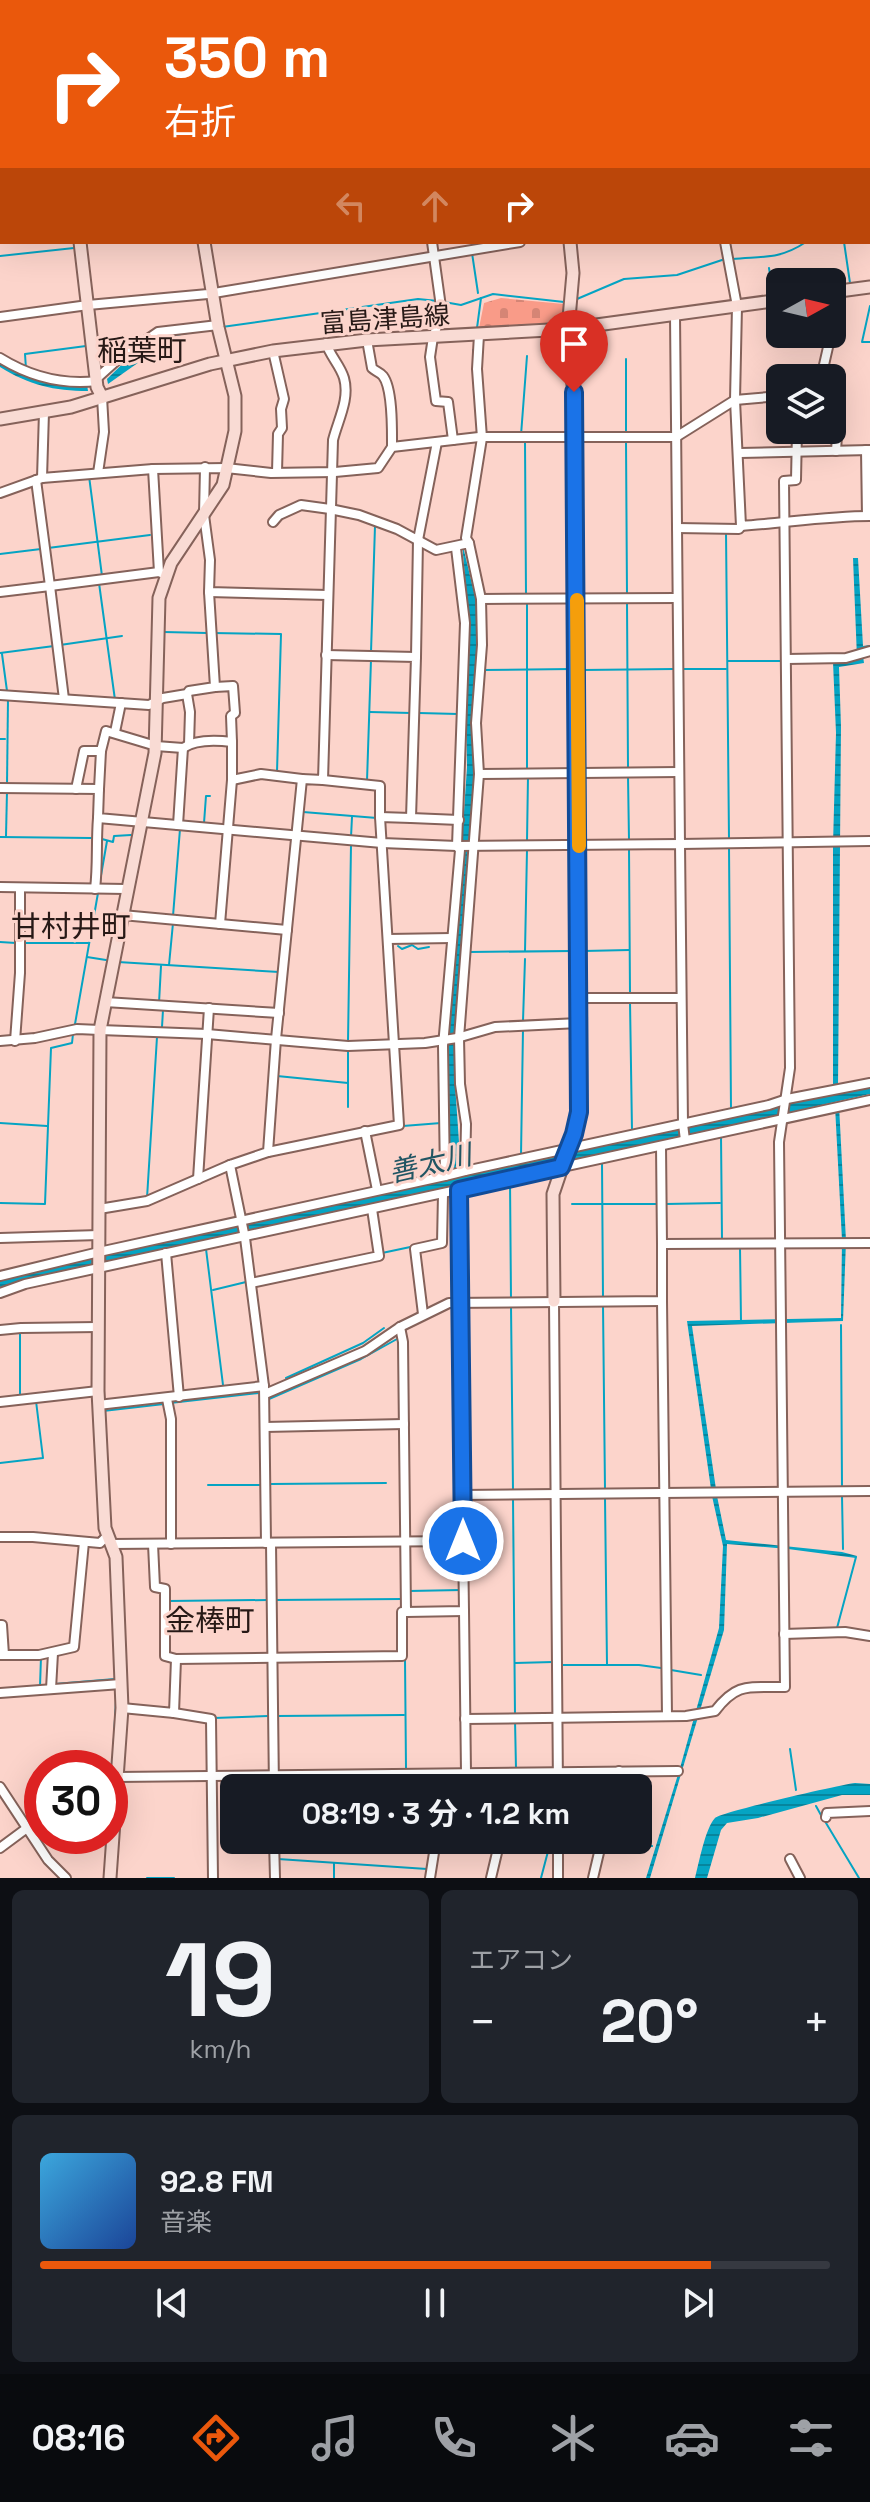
<!DOCTYPE html>
<html lang="ja">
<meta charset="utf-8">
<style>
body{margin:0;font-family:"Space Grotesk","Noto Sans JP",sans-serif;background:#20242c;color:#f1f3f6;height:100vh;display:flex;flex-direction:column;font-size:30px;white-space:nowrap}
*{box-sizing:border-box;margin:0}
p{font-size:26px;color:#9ea1a6}
.icon{flex:none;width:44px;height:44px;fill:none;stroke:currentColor;stroke-width:2;stroke-linecap:round;stroke-linejoin:round}
.map{position:relative;height:1878px;overflow:hidden}
.panel{display:flex;flex-direction:column;gap:12px;padding:12px;background:#0d0f14;flex:1}
.panel>*{flex:none}
.banner{position:absolute;left:0px;top:0px;width:870px;height:244px;box-shadow:0 8px 32px #0002;background:#ea580c;color:#fff;overflow:hidden}
.needle{width:52px;rotate:82deg}
.tools{position:absolute;left:766px;top:268px;display:grid;gap:16px}
.tools a{display:grid;place-items:center;width:80px;height:80px;border-radius:12px;background:#171b24;box-shadow:0 8px 32px #0002;font-size:40px}
.speed{position:absolute;left:24px;top:1750px;display:flex;gap:16px;font-size:40px;font-weight:700;text-align:center}
.speed>*{display:grid;place-content:center;width:104px;height:104px;border-radius:50%;background:#171b24;box-shadow:0 8px 32px #0002;line-height:1}
.speed .limit{border:12px solid #d22;background:#fff;color:#111}
.pin{position:absolute;display:grid;place-items:center;width:68px;height:68px;color:#fff;margin:-82px -34px;border-radius:50% 50% 50% 0;rotate:-45deg;box-shadow:0 0 8px #0007}
.pin .icon{rotate:45deg}
.me{position:absolute;width:88px;margin:-44px;rotate:0deg;stroke-linejoin:round;filter:drop-shadow(0 0 6px #0008)}
.turn{display:flex;align-items:center;gap:28px;height:168px;padding:0 32px;font-size:36px}
.turn .icon{width:104px;height:104px;stroke-width:2.5}
.turn b{display:block;font-size:56px;line-height:68px}
.lanes{display:flex;align-items:center;height:76px;padding:0 32px;background:#0003;justify-content:center;gap:40px;direction:ltr}
.lanes .off{opacity:.35}
.big{font-size:60px;font-weight:700;line-height:1.1}
.panel .tile{flex:1;display:flex;flex-direction:column;justify-content:center;gap:12px;min-width:0;padding:0 28px;border-radius:12px;background:#20242c}
.panel .dial{align-items:center;gap:0}
.dial b{font-size:104px;line-height:1}
.song{display:flex;align-items:center;gap:24px}
.cover{width:96px;height:96px;border-radius:12px;background:linear-gradient(135deg,hsl(200 70% 55%),hsl(220 70% 35%))}
.played{height:8px;border-radius:4px;background:linear-gradient(90deg,#ea580c 85%,#363941 85%)}
.keys{display:flex;justify-content:space-around;direction:ltr}
.heat{display:flex;justify-content:space-between;align-items:center;font-size:44px;direction:ltr}
.panel .tiles{flex:1;display:grid;gap:12px;grid-template-columns:1fr 1fr}
.tile:last-child{grid-column:span 2}
.trip{position:absolute;left:220px;top:1774px;width:432px;height:80px;border-radius:12px;background:#171b24;box-shadow:0 8px 32px #0002;font-weight:700;line-height:80px;text-align:center}
.menu{display:flex;height:128px;justify-content:space-around;align-items:center;background:#090b0e;color:#9ea1a6}
.menu .icon{width:56px;height:56px}
.menu .active{color:#ea580c}
.menu b{font-size:36px;color:#f1f3f6}
.map>svg:first-child{display:block}
.cemetery{fill:url(#cemetery-stones)}
.water{fill:url(#water-rules)}
.lines{fill:none;stroke-linecap:round;stroke-linejoin:round}
.stream{stroke:#05a4c3;stroke-width:2}
.street-casing{stroke:#85625a;stroke-width:12}
.secondary-casing{stroke:#85625a;stroke-width:15}
.street{stroke:#fff;stroke-width:8}
.secondary{stroke:#f9dbd4;stroke-width:11}
.route-casing{stroke:#114b97;stroke-width:20}
.route{stroke:#1a73e8;stroke-width:14}
.slow{stroke:#f59e0b;stroke-width:14}
.labels{text-anchor:middle;stroke-width:6;stroke-linejoin:round;paint-order:stroke}
.street-label{font-size:26px;fill:#271916;stroke:#fcd4cb}
.water-label{font-size:28px;font-style:italic;fill:#215563;stroke:#fcd4cb}
.quarter-label{font-size:30px;fill:#271916;stroke:#fcd4cb}
</style>
<div class="map">
<svg width="870" height="1878" viewBox="0 0 870 1878">
<defs>
<pattern id="cemetery-stones" width="16" height="16" patternUnits="userSpaceOnUse" patternTransform="scale(2)"><rect width="16" height="16" fill="#f99b88"/><path d="M2 7V4a2 2 0 0 1 4 0v3zM10 15v-3a2 2 0 0 1 4 0v3z" fill="#d58575"/></pattern>
<pattern id="water-rules" width="6" height="5" patternUnits="userSpaceOnUse" patternTransform="scale(2)"><rect width="6" height="5" fill="#05a4c3"/><path d="M0 2.5h6" fill="none" stroke="#06859d"/></pattern>
</defs>
<rect width="100%" height="100%" fill="#fcd4cb"/>
<path class="cemetery" d="M501,298L564,304L562,322L479,328L484,303Z"/>
<g class="water">
<path d="M176,332V336L108,384L107,379C128,359 147,338 176,332Z"/>
<path d="M0,361L41,382L87,384L88,391C54,391 29,385 0,367Z"/>
<path d="M462,542L477,605L480,647L472,712L476,780L454,1034V1070L461,1171L449,1173L450,1128L447,1067L467,767L466,710L470,636Z"/>
<path d="M853,558H858L863,646L870,645V648L863,656L864,663L839,667L841,727L838,1088L833,1089V845L836,733L833,662L857,658Z"/>
<path d="M870,1086V1094L454,1188L261,1228L0,1289V1279L22,1271Z"/>
<path d="M839,1105L846,1241L843,1321L692,1326L717,1496L726,1540L842,1552L857,1556L856,1558L788,1549L727,1544L724,1630L650,1878H646L680,1768L719,1628L723,1546L712,1496L687,1321L841,1318L842,1240L835,1106Z"/>
<path d="M855,1783L870,1784V1795H842L758,1818L727,1823L721,1830L707,1878H695C699,1863 705,1829 715,1818C721,1812 839,1785 855,1783Z"/>
</g>
<g class="lines">
<g class="stream">
<path d="M819,0V2"/>
<path d="M868,123L870,122"/>
<path d="M868,211H870"/>
<path d="M844,242L850,283"/>
<path d="M472,253L478,293"/>
<path d="M0,256L74,248"/>
<path d="M732,259C762,256 779,260 806,242"/>
<path d="M769,268L773,294"/>
<path d="M577,299L624,279L677,275L725,259"/>
<path d="M444,302L461,305L493,294L564,302"/>
<path d="M870,306L862,342H870"/>
<path d="M222,327L418,299L438,301"/>
<path d="M477,328L481,298"/>
<path d="M175,335L200,331"/>
<path d="M473,350V361"/>
<path d="M26,369L25,354L86,346"/>
<path d="M626,434V359"/>
<path d="M521,435L527,356"/>
<path d="M626,441L627,595"/>
<path d="M525,442L526,595"/>
<path d="M89,476L102,576"/>
<path d="M726,532L729,839"/>
<path d="M462,543L463,530"/>
<path d="M48,548L150,535"/>
<path d="M0,554L41,549"/>
<path d="M99,583L115,700"/>
<path d="M627,602L628,767"/>
<path d="M527,603V768"/>
<path d="M164,632L207,633"/>
<path d="M213,633L281,634L277,772"/>
<path d="M60,645L122,636"/>
<path d="M371,652L375,526"/>
<path d="M0,653L54,646"/>
<path d="M2,654L7,691"/>
<path d="M728,661H782"/>
<path d="M680,669H726"/>
<path d="M483,670L572,669"/>
<path d="M583,670L674,669"/>
<path d="M370,712L411,713"/>
<path d="M419,713L458,714"/>
<path d="M0,739H5"/>
<path d="M628,776L629,840"/>
<path d="M367,781L371,660"/>
<path d="M7,785L8,699"/>
<path d="M303,812L377,818"/>
<path d="M204,823L206,796H210"/>
<path d="M6,836L7,791"/>
<path d="M0,837L91,838"/>
<path d="M351,837L352,817"/>
<path d="M102,839L113,842L114,836L131,835"/>
<path d="M527,841L528,776"/>
<path d="M729,847L731,1110"/>
<path d="M629,848L630,994"/>
<path d="M100,881L107,841"/>
<path d="M173,916L180,829"/>
<path d="M0,942L16,943"/>
<path d="M22,943H88"/>
<path d="M398,946L402,949L412,945L418,949L429,947"/>
<path d="M525,951L527,850"/>
<path d="M584,951L629,950"/>
<path d="M469,952L573,951"/>
<path d="M87,957L106,960"/>
<path d="M118,962L279,972"/>
<path d="M169,965L173,923"/>
<path d="M630,1002L632,1131"/>
<path d="M159,1003L161,966"/>
<path d="M523,1021L525,959"/>
<path d="M75,1024L98,893"/>
<path d="M162,1027L163,1010"/>
<path d="M348,1042L351,845"/>
<path d="M277,1076L348,1083"/>
<path d="M348,1107V1049"/>
<path d="M0,1123L47,1126"/>
<path d="M403,1126L441,1123"/>
<path d="M721,1136L722,1240"/>
<path d="M521,1155L523,1029"/>
<path d="M602,1163L603,1298"/>
<path d="M510,1181L511,1299"/>
<path d="M147,1198L157,1037"/>
<path d="M0,1203L45,1204L51,1048L72,1043L73,1034"/>
<path d="M572,1204H657"/>
<path d="M666,1204L720,1203"/>
<path d="M740,1248L741,1321"/>
<path d="M206,1249L223,1385"/>
<path d="M382,1253L415,1246"/>
<path d="M213,1290L246,1282"/>
<path d="M603,1305L605,1490"/>
<path d="M511,1306L513,1491"/>
<path d="M841,1325L842,1488"/>
<path d="M286,1378L363,1343L384,1328"/>
<path d="M20,1396V1332"/>
<path d="M268,1402L269,1399L361,1359L397,1339"/>
<path d="M170,1403L259,1393"/>
<path d="M103,1411L164,1404"/>
<path d="M0,1463L43,1458L36,1401"/>
<path d="M271,1484L386,1483"/>
<path d="M208,1485H263"/>
<path d="M842,1496L843,1549"/>
<path d="M513,1498L515,1715"/>
<path d="M605,1498L607,1665"/>
<path d="M458,1531L459,1492"/>
<path d="M409,1591L461,1590"/>
<path d="M274,1600L403,1599"/>
<path d="M168,1601L267,1600"/>
<path d="M837,1628L856,1557"/>
<path d="M405,1659L406,1769"/>
<path d="M515,1663L553,1662"/>
<path d="M562,1665H639L661,1668"/>
<path d="M671,1670L701,1675"/>
<path d="M55,1684L115,1679"/>
<path d="M40,1686L41,1657"/>
<path d="M276,1716L404,1715"/>
<path d="M214,1718L268,1716"/>
<path d="M515,1720L516,1769"/>
<path d="M790,1749L796,1790"/>
<path d="M113,1755L116,1701"/>
<path d="M816,1806L822,1817"/>
<path d="M826,1823L859,1878"/>
<path d="M612,1840L652,1846"/>
<path d="M278,1859L427,1869"/>
<path d="M334,1863V1878"/>
<path d="M147,1878H174"/>
<path d="M541,1878L551,1840"/>
</g>
<defs>
<g id="street">
<path d="M382,0L383,2"/>
<path d="M470,0V2"/>
<path d="M568,0V2"/>
<path d="M608,0V2"/>
<path d="M637,0V2"/>
<path d="M685,0V2"/>
<path d="M784,0V2"/>
<path d="M860,0V2"/>
<path d="M53,2L54,0"/>
<path d="M72,2L73,0"/>
<path d="M481,2H494"/>
<path d="M868,50L870,62"/>
<path d="M0,113L2,108"/>
<path d="M0,182L2,176"/>
<path d="M868,184H870"/>
<path d="M0,195H2"/>
<path d="M432,242L442,314L433,337L430,357L436,401L448,402L453,440"/>
<path d="M725,242L737,306L735,400L741,526C785,523 827,516 870,516"/>
<path d="M675,315L680,844L870,841"/>
<path d="M0,317L88,305L208,294L520,242"/>
<path d="M832,328L840,291"/>
<path d="M367,340L372,368C375,371 380,372 383,376C393,389 392,431 392,447"/>
<path d="M273,351L284,399L281,409L282,428L278,434L277,472"/>
<path d="M0,358C29,376 62,385 97,381"/>
<path d="M821,378L831,334"/>
<path d="M96,379L116,361L158,332L218,325"/>
<path d="M832,418L838,420L836,451"/>
<path d="M866,450L867,516"/>
<path d="M740,453L870,450"/>
<path d="M205,467L204,515L210,560L209,592L328,595"/>
<path d="M153,469L159,572L163,574"/>
<path d="M98,473L104,432L102,397"/>
<path d="M42,478L44,412"/>
<path d="M36,480L50,586L159,572"/>
<path d="M0,493L42,478L153,469L226,468L271,473L335,472L378,468L392,447L479,437H676L735,400L780,396"/>
<path d="M273,522L279,515L301,505L330,509L359,515L397,529L436,550L469,543L481,599L677,598"/>
<path d="M677,528L739,529L741,526"/>
<path d="M469,543L466,538L482,438L477,369L479,335"/>
<path d="M456,548L465,623L457,846L460,850L443,1046L445,1176L465,1171L466,1124L460,1084L459,1038L479,774"/>
<path d="M0,592L50,586L64,699"/>
<path d="M481,599L482,645L476,723L479,774L679,772"/>
<path d="M326,655L416,657L411,818L459,820"/>
<path d="M416,657L418,540L437,442"/>
<path d="M787,659L846,658L870,651"/>
<path d="M187,694L190,712L189,744"/>
<path d="M0,695L149,705L163,698L187,694L189,691L215,687L209,592"/>
<path d="M115,732L121,703"/>
<path d="M232,780L261,774L302,779"/>
<path d="M323,780L380,786V817"/>
<path d="M0,788L99,789L98,818L382,843L457,846L680,844L683,1124L685,1140"/>
<path d="M76,789L84,751H101"/>
<path d="M99,789L101,751L106,731L156,746L183,748C196,739 216,740 232,742L231,716L235,713L233,686L215,687"/>
<path d="M178,825L183,748"/>
<path d="M0,887L126,889"/>
<path d="M95,889C98,865 96,842 98,818"/>
<path d="M122,915L287,930"/>
<path d="M220,924L232,780V742"/>
<path d="M388,939L452,938"/>
<path d="M579,998H681"/>
<path d="M105,1002L279,1013"/>
<path d="M0,1041L35,1038L77,1029L100,1030L207,1034L348,1046L425,1043L457,1038L495,1027L579,1023"/>
<path d="M15,1041L20,973V888"/>
<path d="M365,1131L377,1190"/>
<path d="M661,1146L662,1244"/>
<path d="M268,1152L399,1125L380,817L411,818"/>
<path d="M465,1171L769,1105L787,1099L870,1083"/>
<path d="M198,1179L209,1008"/>
<path d="M459,1190L462,1495"/>
<path d="M99,1209L147,1201L230,1165"/>
<path d="M0,1238L99,1235"/>
<path d="M166,1253L179,1397"/>
<path d="M0,1276L99,1252L445,1176"/>
<path d="M251,1283L379,1256L372,1209"/>
<path d="M0,1293L25,1284L870,1100"/>
<path d="M554,1301L558,1788"/>
<path d="M662,1301L667,1716"/>
<path d="M423,1314L415,1249L442,1243L443,1194"/>
<path d="M400,1327L403,1342L406,1612L464,1611L463,1541"/>
<path d="M0,1330L21,1328L98,1327"/>
<path d="M265,1394L365,1351L400,1327L449,1303L662,1301V1244L870,1243"/>
<path d="M167,1399L171,1419V1544"/>
<path d="M0,1402L98,1391"/>
<path d="M98,1405L264,1386"/>
<path d="M265,1427L404,1424"/>
<path d="M0,1537H33L100,1543L106,1537"/>
<path d="M266,1543L264,1386L245,1238L230,1165L268,1152L276,1039L302,779L323,780L333,440C338,420 350,399 344,378C340,365 330,356 326,343"/>
<path d="M271,1543L274,1788"/>
<path d="M111,1544L463,1541L462,1495L870,1491"/>
<path d="M464,1611L466,1773"/>
<path d="M0,1625H2L4,1655H1"/>
<path d="M784,1634L845,1632L870,1636"/>
<path d="M4,1655H39L74,1647L84,1542"/>
<path d="M176,1659L402,1656V1612H406"/>
<path d="M51,1689L53,1653"/>
<path d="M0,1693L121,1684"/>
<path d="M122,1708L174,1713L176,1659L165,1656V1589L155,1587L153,1544"/>
<path d="M174,1713L211,1719L213,1878"/>
<path d="M465,1719L686,1716L715,1711C738,1681 750,1688 785,1687L779,1142L790,1068L784,481L796,480L797,430"/>
<path d="M403,1774V1788"/>
<path d="M117,1777L678,1771"/>
<path d="M0,1787L48,1860L66,1878"/>
<path d="M508,1788L510,1773"/>
<path d="M615,1788L619,1771"/>
<path d="M826,1817L827,1813L870,1811"/>
<path d="M274,1840L275,1878"/>
<path d="M558,1840V1878"/>
<path d="M0,1848L27,1828"/>
<path d="M790,1859L800,1878"/>
<path d="M430,1878L436,1840"/>
<path d="M491,1878L500,1840"/>
<path d="M593,1878L602,1840"/>
</g>
<g id="secondary">
<path d="M180,0V2"/>
<path d="M531,0V2"/>
<path d="M80,242L97,387L102,397"/>
<path d="M832,292L870,287"/>
<path d="M0,419L71,407L210,364L273,351L367,340L567,329L780,300"/>
<path d="M554,1301L553,1194L577,1123L579,1100L576,407L567,341L573,273L570,242"/>
<path d="M110,1878L122,1708L116,1557L105,1528L98,1391L100,1030L155,753L159,598L171,563L223,485L235,431V396L218,327L204,242"/>
</g>
</defs>
<use href="#street" class="street-casing"/>
<use href="#secondary" class="secondary-casing"/>
<use href="#street" class="street"/>
<use href="#secondary" class="secondary"/>
</g>
<g class="lines">
<defs>
<path id="route" d="M463,1541L459,1190L561,1167L574,1134L579,1112L574,392"/>
</defs>
<use href="#route" class="route-casing"/>
<use href="#route" class="route"/>
<path class="slow" d="M577,600L579,846"/>
</g>
<g class="labels">
<g class="street-label">
<text transform="translate(385 319) rotate(-4)" y="9">富島津島線</text>
</g>
<g class="water-label">
<text transform="translate(430 1163) rotate(-13)" y="10">善太川</text>
</g>
<g class="quarter-label">
<text x="142" y="361">稲葉町</text>
<text x="71" y="937">甘村井町</text>
<text x="210" y="1631">金棒町</text>
</g>
</g>
</svg>
<div class="tools">
<a><svg class="needle" viewBox="-14 -14 28 28"><path d="M0-13l5 13h-10z" fill="#e53935"/><path d="M0 13l5-13h-10z" fill="#9ea1a6"/></svg></a>
<a><svg class="icon" aria-label="layers" viewBox="0 0 24 24"><path d="M12 4l9 5-9 5-9-5zM3 14l9 5 9-5"/></svg></a>
</div>
<div class="speed"><div class="limit">30</div></div>
<div class="pin" style="left:574px;top:392px;background:#d93025"><svg class="icon" aria-label="arrive" viewBox="0 0 24 24"><path d="M6 21V4h12l-3 4 3 4H6"/></svg></div>
<svg class="me" style="left:463px;top:1541px" viewBox="-20 -20 40 40"><circle r="17" fill="#1a73e8" stroke="#fff" stroke-width="3"/><path d="M0-11L8 9 0 5-8 9z" fill="#fff"/></svg>
<div class="trip">08:19 · 3 分 · 1.2 km</div>
<div class="banner">
<div class="turn"><svg class="icon" aria-label="right" viewBox="0 0 24 24"><path d="M7 20v-9h11M14 6l5 5-5 5"/></svg><div><b>350 m</b>右折</div></div>
<div class="lanes"><svg class="icon off" aria-label="left" viewBox="0 0 24 24"><path d="M17 20v-9H6M10 6l-5 5 5 5"/></svg><svg class="icon off" aria-label="ahead" viewBox="0 0 24 24"><path d="M12 20V5M6 11l6-6 6 6"/></svg><svg class="icon" aria-label="right" viewBox="0 0 24 24"><path d="M7 20v-9h11M14 6l5 5-5 5"/></svg></div>
</div>
</div>
<section class="panel">
<div class="tiles">
<div class="tile dial"><b>19</b><p>km/h</p></div>
<div class="tile"><p>エアコン</p>
<div class="heat"><a>−</a><b class="big">20°</b><a>+</a></div>
</div>
<div class="tile">
<div class="song"><i class="cover"></i><div><b>92.8 FM</b><p>音楽</p></div></div>
<div class="played"></div>
<div class="keys"><svg class="icon" aria-label="previous" viewBox="0 0 24 24"><path d="M18 5L8 12l10 7zM5 5v14"/></svg><svg class="icon" aria-label="pause" viewBox="0 0 24 24"><path d="M8 5v14M16 5v14"/></svg><svg class="icon" aria-label="next" viewBox="0 0 24 24"><path d="M6 5l10 7-10 7zM19 5v14"/></svg></div>
</div>
</div>
</section>
<nav class="menu">
<b>08:16</b>
<svg class="icon active" aria-label="directions" viewBox="0 0 24 24"><path d="M12 3l9 9-9 9-9-9zM9 14v-3h6M13 9l2 2-2 2"/></svg>
<svg class="icon" aria-label="music" viewBox="0 0 24 24"><path d="M9 18V5l10-2v13"/><circle cx="6" cy="18" r="3"/><circle cx="16" cy="16" r="3"/></svg>
<svg class="icon" aria-label="phone" viewBox="0 0 24 24"><path d="M5 4h4l2 5-3 2q2 4 5 5l2-3 5 2v4C11 20 4 13 5 4z"/></svg>
<svg class="icon" aria-label="climate" viewBox="0 0 24 24"><path d="M12 3v18M4 7l16 10M4 17L20 7"/></svg>
<svg class="icon" aria-label="car" viewBox="0 0 24 24"><path d="M5 17H2v-5l4-1 3-4h7l3 4 3 1v5h-3M9 17h6M6 11h13"/><circle cx="7" cy="17" r="2"/><circle cx="17" cy="17" r="2"/></svg>
<svg class="icon" aria-label="filters" viewBox="0 0 24 24"><path d="M4 7h16M4 17h16"/><circle cx="9" cy="7" r="2"/><circle cx="15" cy="17" r="2"/></svg>
</nav>
